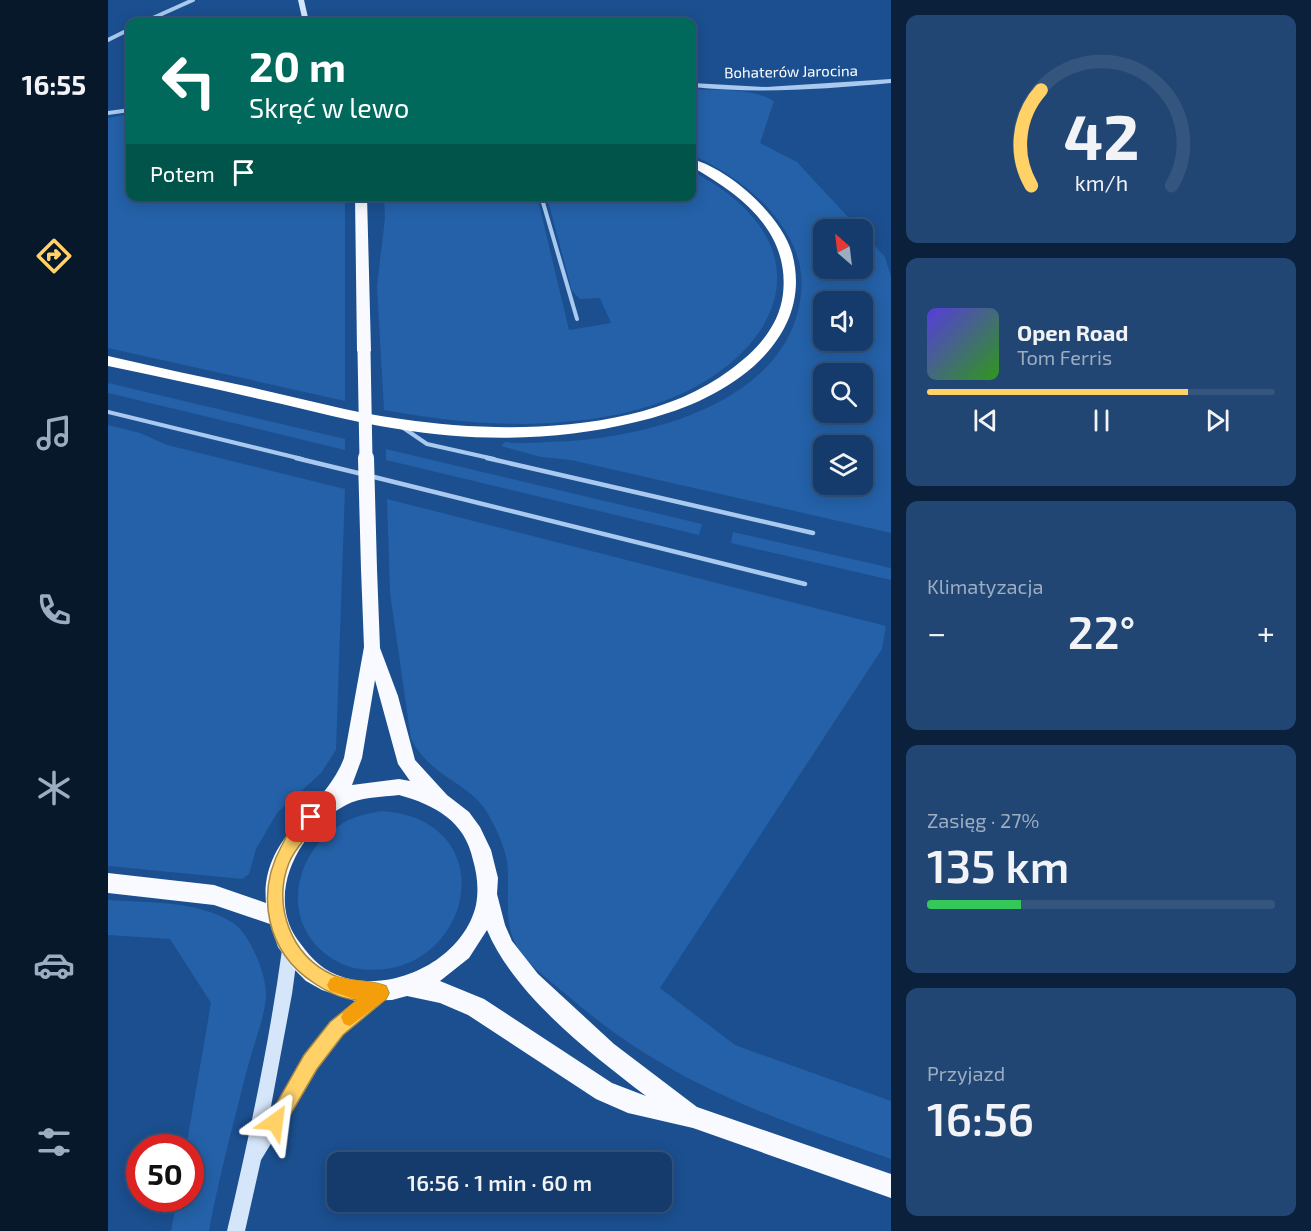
<!DOCTYPE html>
<html lang="pl">
<meta charset="utf-8">
<style>
body{margin:0;font-family:"Exo 2",sans-serif;background:#214673;color:#f1f3f6;height:100vh;display:flex;flex-direction:column;font-size:22px;white-space:nowrap}
*{box-sizing:border-box;margin:0}
p{font-size:20px;color:#9dadc1}
.icon{flex:none;width:33px;height:33px;fill:none;stroke:currentColor;stroke-width:2;stroke-linecap:round;stroke-linejoin:round}
.map{position:relative;flex:1;overflow:hidden}
.side{display:flex;flex-direction:column;gap:15px;padding:15px;background:#0b203b;width:420px}
.side>*{flex:none}
.top-card{position:absolute;left:18px;top:18px;width:570px;height:183px;border-radius:12px;box-shadow:0 3px 15px #0003,0 0 0 2px #33557e;background:#00695c;color:#fff;overflow:hidden}
.needle{width:39px;rotate:332deg}
.buttons{position:absolute;left:705px;top:219px;display:grid;gap:12px}
.buttons a{display:grid;place-items:center;width:60px;height:60px;border-radius:12px;background:#143b6b;box-shadow:0 3px 15px #0003,0 0 0 2px #33557e;font-size:30px}
.speed{position:absolute;left:18px;top:1134px;display:flex;gap:12px;font-size:30px;font-weight:700;text-align:center}
.speed>*{display:grid;place-content:center;width:78px;height:78px;border-radius:50%;background:#143b6b;box-shadow:0 3px 15px #0003,0 0 0 2px #33557e;line-height:1}
.speed .limit{border:9px solid #d22;background:#fff;color:#111}
.pin{position:absolute;display:grid;place-items:center;width:51px;height:51px;color:#fff;margin:-26px;border-radius:12px;box-shadow:0 3px 9px #0006}
.me{position:absolute;width:66px;margin:-33px;rotate:31deg;stroke-linejoin:round;filter:drop-shadow(0 0 4px #0008)}
.turn{display:flex;align-items:center;gap:21px;height:126px;padding:0 24px;font-size:27px}
.turn .icon{width:78px;height:78px;stroke-width:2.5}
.turn b{display:block;font-size:42px;line-height:51px}
.then{display:flex;align-items:center;height:57px;padding:0 24px;background:#0003;gap:12px;font-size:22px}
.big{font-size:45px;font-weight:600;line-height:1.1}
.side .card{flex:1;display:flex;flex-direction:column;justify-content:center;gap:9px;min-width:0;padding:0 21px;border-radius:12px;background:#214673}
.side .dial{align-items:center;gap:0}
.dial svg{height:156px;overflow:visible;fill:none;stroke:#33557e;stroke-width:7;stroke-linecap:round;text-anchor:middle}
.dial text{fill:#f1f3f6;stroke:none}
.song{display:flex;align-items:center;gap:18px}
.cover{width:72px;height:72px;border-radius:9px;background:linear-gradient(135deg,hsl(250 70% 55%),hsl(110 70% 35%))}
.played{height:6px;border-radius:3px;background:linear-gradient(90deg,#ffd166 75%,#33557e 75%)}
.keys{display:flex;justify-content:space-around;direction:ltr}
.heat{display:flex;justify-content:space-between;align-items:center;font-size:33px;direction:ltr}
.charge{height:9px;border-radius:4px;background:linear-gradient(90deg,#34c759 27%,#33557e 0)}
.trip{position:absolute;left:219px;top:1152px;width:345px;height:60px;border-radius:12px;background:#143b6b;box-shadow:0 3px 15px #0003,0 0 0 2px #33557e;font-weight:600;line-height:60px;text-align:center}
main{display:flex;flex:1;min-height:0}
.tab-bar{display:flex;flex-direction:column;width:108px;justify-content:space-around;align-items:center;background:#08182b;color:#9dadc1}
.tab-bar .icon{width:42px;height:42px}
.tab-bar .active{color:#ffd166}
.tab-bar b{font-size:27px;color:#f1f3f6}
.map>svg:first-child{display:block}
.green{fill:#2461a8;fill-rule:evenodd}
.lines{fill:none;stroke-linecap:round;stroke-linejoin:round}
.service-far2{stroke:#a9c9ee;stroke-width:3}
.service-far1{stroke:#a9c9ee;stroke-width:4}
.service{stroke:#a9c9ee;stroke-width:4.5}
.minor{stroke:#a9c9ee;stroke-width:4}
.tertiary{fill:#a9c9ee;fill-rule:evenodd}
.secondary{fill:#d6e6fa;fill-rule:evenodd}
.trunk{fill:#f8faff;fill-rule:evenodd}
.motorway{fill:#fff;fill-rule:evenodd}
.trunk-bridge-far1{stroke:#f8faff;stroke-width:13}
.trunk-bridge{stroke:#f8faff;stroke-width:16}
.route{fill:#ffd166;stroke:#a68842;stroke-width:1.5}
.slow{fill:#f59e0b}
.labels{text-anchor:middle;stroke-width:6;stroke-linejoin:round;paint-order:stroke}
.far-street-label{font-size:15px;fill:#fff;stroke:#1b4f8f}
</style>
<main>
<nav class="tab-bar">
<b>16:55</b>
<svg class="icon active" aria-label="directions" viewBox="0 0 24 24"><path d="M12 3l9 9-9 9-9-9zM9 14v-3h6M13 9l2 2-2 2"/></svg>
<svg class="icon" aria-label="music" viewBox="0 0 24 24"><path d="M9 18V5l10-2v13"/><circle cx="6" cy="18" r="3"/><circle cx="16" cy="16" r="3"/></svg>
<svg class="icon" aria-label="phone" viewBox="0 0 24 24"><path d="M5 4h4l2 5-3 2q2 4 5 5l2-3 5 2v4C11 20 4 13 5 4z"/></svg>
<svg class="icon" aria-label="climate" viewBox="0 0 24 24"><path d="M12 3v18M4 7l16 10M4 17L20 7"/></svg>
<svg class="icon" aria-label="car" viewBox="0 0 24 24"><path d="M5 17H2v-5l4-1 3-4h7l3 4 3 1v5h-3M9 17h6M6 11h13"/><circle cx="7" cy="17" r="2"/><circle cx="17" cy="17" r="2"/></svg>
<svg class="icon" aria-label="filters" viewBox="0 0 24 24"><path d="M4 7h16M4 17h16"/><circle cx="9" cy="7" r="2"/><circle cx="15" cy="17" r="2"/></svg>
</nav>
<div class="map">
<svg width="783" height="1231" viewBox="0 0 783 1231">
<rect width="100%" height="100%" fill="#1b4f8f"/>
<g class="green">
<path d="M584,89C611,91 642,87 666,101L652,143L689,162L751,229L716,230V268H754L755,233L777,257L783,277V533L463,460L433,457L393,446L397,442C410,444 425,443 438,442C523,441 659,411 688,318C696,292 696,268 684,243C663,201 625,174 584,155ZM716,302H754V340H716ZM716,374H754V412H716ZM716,446H754V484H716Z"/>
<path d="M22,114V196L237,197V401L0,348V118Z"/>
<path d="M584,171C741,254 658,380 520,412C440,431 357,425 276,410L269,286L277,218L276,197H426L431,204L461,330L503,323L492,298L472,299L464,291L439,197L584,196Z"/>
<path d="M0,383L237,439V450L0,393Z"/>
<path d="M0,425L32,433L59,445L237,489L228,750L213,773L169,813L148,849L141,874L134,879L0,866Z"/>
<path d="M278,449L594,524L591,535L278,460Z"/>
<path d="M279,499L778,626L774,649L552,988L627,1045L783,1101V1159C661,1117 560,1083 460,996C444,982 423,968 411,950C393,923 403,890 399,861C396,845 388,828 380,814C361,781 324,779 303,739L282,593Z"/>
<path d="M625,532L783,568V580L623,543Z"/>
<path d="M276,811C402,823 361,983 252,969C237,967 222,959 212,949C174,913 189,853 229,827C243,817 259,813 276,811Z"/>
<path d="M0,900C41,903 89,900 125,923C142,934 159,975 158,996C156,1020 146,1043 140,1066C126,1121 111,1176 101,1231H63L69,1199L82,1198V1148L78,1147L103,1003L62,939L0,935Z"/>
</g>
<g class="lines">
<path class="service-far2" d="M432,196L434,200"/>
<g class="service-far1">
<path d="M434,199L469,319"/>
<path d="M0,412L194,459"/>
<path d="M294,427L319,444L386,459"/>
</g>
<g class="service">
<path d="M188,458L254,474"/>
<path d="M379,458L705,533"/>
<path d="M262,476L697,584"/>
</g>
<g class="minor">
<path d="M36,22L85,0"/>
<path d="M0,40L22,29"/>
</g>
<g class="tertiary">
<path d="M783,79V83C717,89 650,94 584,87V83L658,87Z"/>
<path d="M22,108V112L0,115V111Z"/>
</g>
<g class="secondary">
<path d="M190,0H196L201,22H195Z"/>
<path d="M182,942L187,945L190,950L184,994L161,1117L197,1056L222,1022L267,988L272,985L277,988L280,993L277,998L234,1034L209,1068L153,1160L137,1231H119C141,1138 161,1044 174,950L177,945Z"/>
</g>
<g class="trunk">
<path d="M247,196H259L263,351L256,355L249,351Z"/>
<path d="M261,563L267,565L269,569L272,648L290,696L307,760L339,795L361,812L372,827L383,850L390,878L389,894L397,925L404,941L430,974L506,1044L589,1107L783,1174V1198L585,1128L520,1113L488,1099L360,1015L332,1003L299,996L284,1000L247,1001L214,990L198,981L185,968L170,947L162,924L106,905L0,893V873L106,885L158,903C152,835 216,811 236,758L256,647L253,569L255,565ZM267,680L290,764L302,781L291,779L244,785L254,758ZM291,795C327,805 357,821 365,860C369,874 371,889 368,905C355,961 281,996 229,975C211,968 200,954 189,939C157,892 193,828 238,805C253,797 274,797 291,795ZM379,930C406,995 483,1054 538,1096L504,1083L376,999L332,981L361,958Z"/>
</g>
<path class="motorway" d="M584,159C621,169 673,215 684,253C696,297 680,335 646,366C613,395 571,412 528,422C452,441 368,442 290,429C245,422 201,410 156,400C104,388 52,377 0,366V356C47,367 95,377 142,387C192,398 242,412 293,419C394,434 537,434 622,370C648,351 671,327 675,294C682,231 632,194 584,167Z"/>
<path class="trunk-bridge-far1" d="M256,351L258,459"/>
<path class="trunk-bridge" d="M258,458L261,569"/>
</g>
<path class="route" d="M203,810L209,812L211,817C204,834 188,845 181,863C164,905 183,956 225,975C242,983 261,979 278,986L281,993L278,999L235,1035L209,1069L174,1129L167,1132L161,1129L158,1122L196,1055L222,1022L249,1000C234,999 218,991 206,983C158,952 147,894 174,845C180,833 190,815 203,810Z"/>
<path class="slow" d="M228,976C245,982 264,980 278,986L281,993L278,999L242,1026L236,1024L233,1017L236,1011L249,1000L222,991L219,985L222,979Z"/>
<g class="labels">
<g class="far-street-label">
<text transform="translate(683 72) rotate(-1)" y="5">Bohaterów Jarocina</text>
</g>
</g>
</svg>
<div class="buttons">
<a><svg class="needle" viewBox="-14 -14 28 28"><path d="M0-13l5 13h-10z" fill="#e53935"/><path d="M0 13l5-13h-10z" fill="#9dadc1"/></svg></a>
<a><svg class="icon" aria-label="sound" viewBox="0 0 24 24"><path d="M4 9h4l5-4v14l-5-4H4zM17 9q2 3 0 6"/></svg></a>
<a><svg class="icon" aria-label="search" viewBox="0 0 24 24"><circle cx="10" cy="10" r="6"/><path d="M15 15l6 6"/></svg></a>
<a><svg class="icon" aria-label="layers" viewBox="0 0 24 24"><path d="M12 4l9 5-9 5-9-5zM3 14l9 5 9-5"/></svg></a>
</div>
<div class="speed"><div class="limit">50</div></div>
<div class="pin" style="left:203px;top:817px;background:#d93025"><svg class="icon" aria-label="arrive" viewBox="0 0 24 24"><path d="M6 21V4h12l-3 4 3 4H6"/></svg></div>
<svg class="me" style="left:167px;top:1122px" viewBox="-20 -20 40 40"><path d="M0-17L14 15 0 8-14 15z" fill="#ffd166" stroke="#fff" stroke-width="4"/></svg>
<div class="trip">16:56 · 1 min · 60 m</div>
<div class="top-card">
<div class="turn"><svg class="icon" aria-label="left" viewBox="0 0 24 24"><path d="M17 20v-9H6M10 6l-5 5 5 5"/></svg><div><b>20 m</b>Skręć w lewo</div></div>
<div class="then">Potem<svg class="icon" aria-label="arrive" viewBox="0 0 24 24"><path d="M6 21V4h12l-3 4 3 4H6"/></svg></div>
</div>
</div>
<section class="side">
<div class="card dial"><svg viewBox="0 0 100 80">
<path d="M14 69A42 42 0 1 1 86 69"/>
<path d="M14 69A42 42 0 0 1 19 20" stroke="#ffd166"/>
<text x="50" y="56" font-size="32" font-weight="700">42</text>
<text x="50" y="72" font-size="11">km/h</text>
</svg></div>
<div class="card">
<div class="song"><i class="cover"></i><div><b>Open Road</b><p>Tom Ferris</p></div></div>
<div class="played"></div>
<div class="keys"><svg class="icon" aria-label="previous" viewBox="0 0 24 24"><path d="M18 5L8 12l10 7zM5 5v14"/></svg><svg class="icon" aria-label="pause" viewBox="0 0 24 24"><path d="M8 5v14M16 5v14"/></svg><svg class="icon" aria-label="next" viewBox="0 0 24 24"><path d="M6 5l10 7-10 7zM19 5v14"/></svg></div>
</div>
<div class="card"><p>Klimatyzacja</p>
<div class="heat"><a>−</a><b class="big">22°</b><a>+</a></div>
</div>
<div class="card"><p>Zasięg · 27%</p><b class="big">135 km</b><div class="charge"></div></div>
<div class="card"><p>Przyjazd</p><b class="big">16:56</b></div>
</section>
</main>
